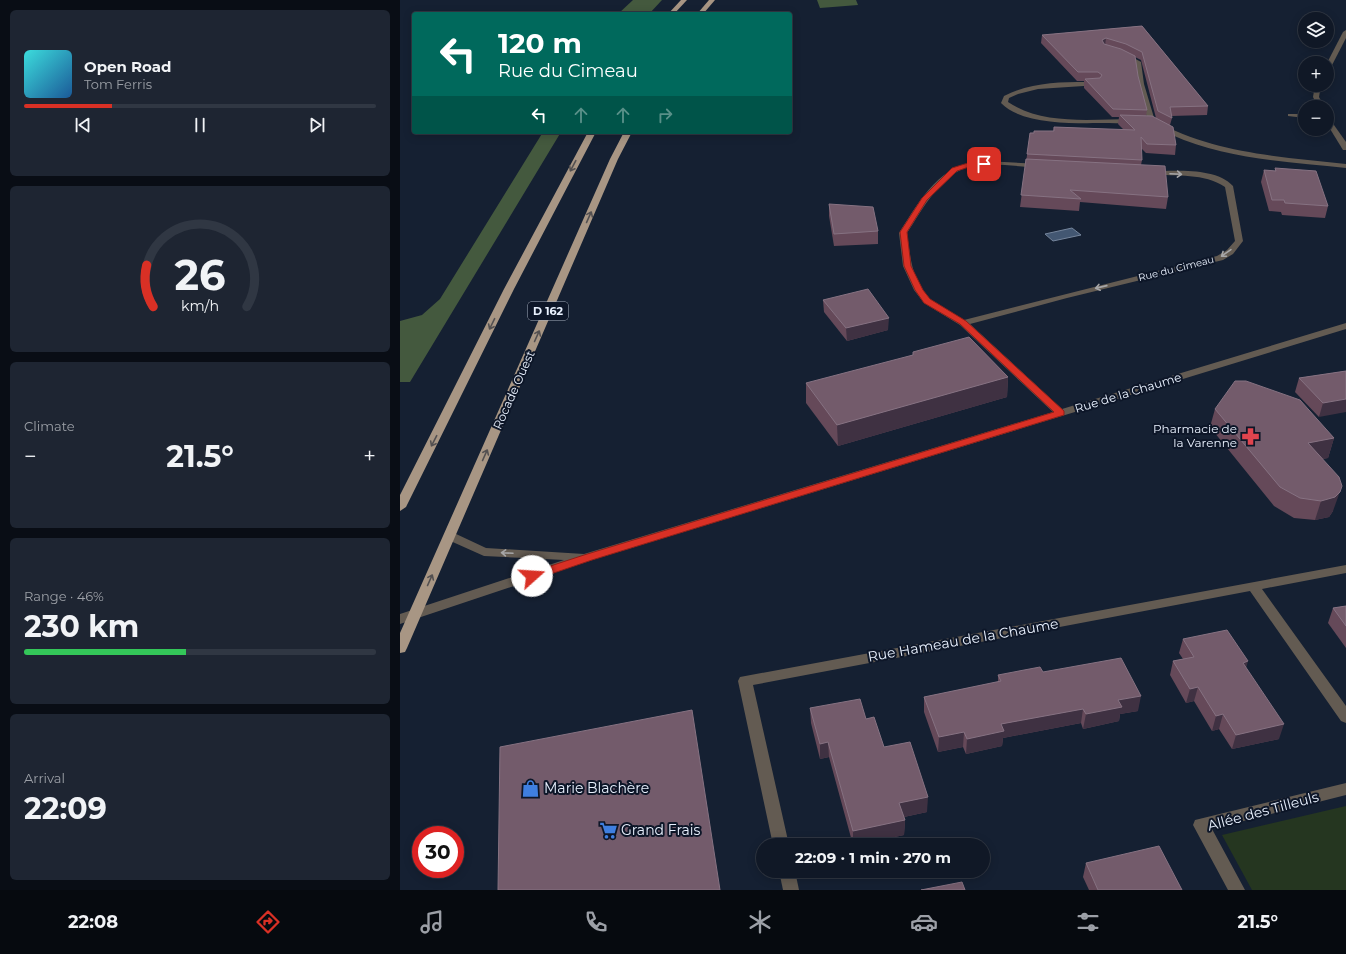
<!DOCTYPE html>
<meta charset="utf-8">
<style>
body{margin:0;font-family:Montserrat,sans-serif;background:#1e2532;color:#f1f3f6;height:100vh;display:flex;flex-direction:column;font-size:15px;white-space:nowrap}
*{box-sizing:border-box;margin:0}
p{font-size:13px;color:#9ca0a7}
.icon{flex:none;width:22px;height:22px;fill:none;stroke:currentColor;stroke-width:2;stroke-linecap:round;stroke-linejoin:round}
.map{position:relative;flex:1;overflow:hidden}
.side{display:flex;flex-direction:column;gap:10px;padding:10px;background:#090d15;width:400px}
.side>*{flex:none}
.top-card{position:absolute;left:12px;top:12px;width:380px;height:122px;border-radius:4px;box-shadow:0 2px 10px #0003,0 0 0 1px #303743;background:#00695c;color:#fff;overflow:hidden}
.buttons{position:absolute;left:898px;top:12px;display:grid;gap:8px}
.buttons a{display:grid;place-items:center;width:36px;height:36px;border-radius:50%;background:#101826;box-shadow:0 2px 10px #0003,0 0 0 1px #303743;font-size:20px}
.speed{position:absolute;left:12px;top:826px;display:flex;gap:8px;font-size:20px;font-weight:700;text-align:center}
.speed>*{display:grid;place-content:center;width:52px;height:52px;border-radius:50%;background:#101826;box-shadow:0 2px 10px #0003,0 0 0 1px #303743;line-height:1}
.speed .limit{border:6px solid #d22;background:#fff;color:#111}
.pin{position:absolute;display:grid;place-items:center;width:34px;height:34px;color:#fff;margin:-17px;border-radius:8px;box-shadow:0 2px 6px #0006}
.me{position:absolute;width:44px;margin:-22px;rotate:71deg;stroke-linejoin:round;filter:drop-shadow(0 0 3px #0008)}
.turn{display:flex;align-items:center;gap:14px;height:84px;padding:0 20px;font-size:18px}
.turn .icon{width:52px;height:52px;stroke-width:2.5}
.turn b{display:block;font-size:28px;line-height:34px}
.lanes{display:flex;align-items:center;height:38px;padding:0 20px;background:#0003;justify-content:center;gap:20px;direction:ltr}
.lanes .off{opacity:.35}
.big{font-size:30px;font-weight:700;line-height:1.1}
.side .tile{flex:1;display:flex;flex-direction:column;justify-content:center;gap:6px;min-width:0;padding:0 14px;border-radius:6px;background:#1e2532}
.side .dial{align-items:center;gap:0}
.dial svg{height:104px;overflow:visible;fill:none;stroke:#303743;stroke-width:7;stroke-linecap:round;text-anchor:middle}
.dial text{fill:#f1f3f6;stroke:none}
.song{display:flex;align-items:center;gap:12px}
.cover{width:48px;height:48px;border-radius:6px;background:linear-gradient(135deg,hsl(180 70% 55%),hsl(210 70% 35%))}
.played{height:4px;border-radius:2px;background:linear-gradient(90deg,#d93025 25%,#303743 25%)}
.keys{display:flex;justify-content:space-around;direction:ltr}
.heat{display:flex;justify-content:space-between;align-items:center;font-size:22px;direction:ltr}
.charge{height:6px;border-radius:3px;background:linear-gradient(90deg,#34c759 46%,#303743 0)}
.trip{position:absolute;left:356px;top:838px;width:234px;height:40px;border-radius:20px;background:#101826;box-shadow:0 2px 10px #0003,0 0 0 1px #303743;font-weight:700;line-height:40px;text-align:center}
.tab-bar{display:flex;height:64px;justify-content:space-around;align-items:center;background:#060a0f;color:#9ca0a7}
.tab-bar .icon{width:28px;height:28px}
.tab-bar .selected{color:#d93025}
.tab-bar b{font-size:18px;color:#f1f3f6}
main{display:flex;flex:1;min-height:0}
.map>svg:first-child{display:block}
.green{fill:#253620}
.forest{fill:#44593e}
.water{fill:#435772;stroke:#75859c}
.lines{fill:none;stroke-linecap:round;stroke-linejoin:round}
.service{fill:#635b52;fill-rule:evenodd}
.minor{fill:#635b52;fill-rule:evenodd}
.primary{fill:#a89684;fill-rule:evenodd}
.wall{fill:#654959;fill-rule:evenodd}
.shaded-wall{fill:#3f3142}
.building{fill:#735b6b;stroke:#867282}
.oneway{stroke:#535051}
.oneway2{stroke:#a6a6a8}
.route{fill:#d93025;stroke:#8d1f18}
.labels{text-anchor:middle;stroke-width:4;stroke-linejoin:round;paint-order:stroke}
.far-street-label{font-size:10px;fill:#e9f1fe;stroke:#0d1628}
.shield{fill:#0d1628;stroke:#a7afbe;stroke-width:1}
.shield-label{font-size:11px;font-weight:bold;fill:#e9f1fe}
.street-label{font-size:12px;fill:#e9f1fe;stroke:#0d1628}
.poi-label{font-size:12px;fill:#e9f1fe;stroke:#0d1628;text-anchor:end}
.near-street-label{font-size:14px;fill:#e9f1fe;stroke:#0d1628}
.near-poi-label{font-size:14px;fill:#e9f1fe;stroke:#0d1628;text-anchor:start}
</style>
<main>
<section class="side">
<div class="tile">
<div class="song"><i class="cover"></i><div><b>Open Road</b><p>Tom Ferris</p></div></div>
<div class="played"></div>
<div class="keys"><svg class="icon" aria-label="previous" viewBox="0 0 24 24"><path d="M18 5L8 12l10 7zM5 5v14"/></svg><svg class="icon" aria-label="pause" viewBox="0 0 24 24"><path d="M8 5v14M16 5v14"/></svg><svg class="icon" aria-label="next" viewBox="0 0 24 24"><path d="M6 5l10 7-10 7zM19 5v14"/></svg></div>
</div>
<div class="tile dial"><svg viewBox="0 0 100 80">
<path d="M14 69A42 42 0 1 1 86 69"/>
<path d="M14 69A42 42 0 0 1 9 37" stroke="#d93025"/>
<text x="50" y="56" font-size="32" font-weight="700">26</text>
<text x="50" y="72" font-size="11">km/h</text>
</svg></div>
<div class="tile"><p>Climate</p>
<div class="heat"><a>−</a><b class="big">21.5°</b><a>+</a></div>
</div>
<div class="tile"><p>Range · 46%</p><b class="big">230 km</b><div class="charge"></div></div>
<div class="tile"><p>Arrival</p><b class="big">22:09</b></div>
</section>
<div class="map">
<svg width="946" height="890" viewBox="0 0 946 890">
<rect width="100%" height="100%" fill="#152032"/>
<path class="green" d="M946,806V890H852L822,835Z"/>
<g class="forest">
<path d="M233,0H262L249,14H218Z"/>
<path d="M417,0H456L458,5L420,8Z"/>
<path d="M143,132H161L10,382H0V321L22,315L40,299Z"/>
</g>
<path class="water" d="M672,228L681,235L653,241L645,234Z"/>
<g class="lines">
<path class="service" d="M888,114H905V118L888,116Z"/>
<g class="minor">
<path d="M946,30V38L930,69L927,71V63L943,32Z"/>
<path d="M721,53H725L741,62L744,84L755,121C813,153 881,157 946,164V168C888,162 826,159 772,135C764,132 755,128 748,122L738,84L735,63L721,55Z"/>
<path d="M697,82L700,84L699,85L638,89L618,94L609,98L608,102C643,126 693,119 734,119L738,121L736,122C728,124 718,123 709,123C678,123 623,126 601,103L604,96C633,81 665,82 697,82Z"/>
<path d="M915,85H921L919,97L924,107H918L913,97Z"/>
<path d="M927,117L929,118L946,142V150H943L927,124Z"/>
<path d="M585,161L641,164L645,166L641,168C619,167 595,162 573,166C542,171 523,209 507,233C510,256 512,282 530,299C539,307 554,313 564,320L817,256L827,250L835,241L825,187C804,173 777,176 752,175L748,173L752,171C775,171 816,167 833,186L843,241L833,254L823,260L667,298L570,324L662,409L946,323V329L192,560L0,624V614L164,560L84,556L46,539L44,536L46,533H54L86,548L184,554L653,412L560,325L524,303L514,290L503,266L499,233C521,199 540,162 585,161Z"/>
<path d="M946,565V573L862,589L946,706V723L941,721L850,591L353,685L389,845H373L338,681L340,677Z"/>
<path d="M946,783V795L812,829L845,890H828L793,825L795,820Z"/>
<path d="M379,871H395L399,890H383Z"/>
</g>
<g class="primary">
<path d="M281,0H287L274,14H268Z"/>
<path d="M309,0H315L303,14H297Z"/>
<path d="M188,132H196L114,289L6,507L0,511V495L104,289Z"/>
<path d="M224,132H232L218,159L7,648L5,652L0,653V633L210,159Z"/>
</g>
</g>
<g class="wall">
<path d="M742,26L808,106L807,115L771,116L772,118L770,125L776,145L775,155L746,153L741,148L742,160L741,165L768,197L766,209L680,202L679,211L620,207L630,133L653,131L654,127L724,130L718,124L719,117H712L684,88V81H677L641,43L642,35ZM735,57L741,60L756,118L746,116L747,110L738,76Z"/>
<path d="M875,168L928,206L925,218L882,215L881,212L869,211L861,182L864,170L875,171Z"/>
<path d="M429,204L478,231V244L434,246L429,216Z"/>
<path d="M423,300L488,330L447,341L424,312Z"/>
<path d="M946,371L919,417L895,392L899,378Z"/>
<path d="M608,377L607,397L438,446L406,403V383Z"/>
<path d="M815,409L934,438L928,458L922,459L933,511L929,517L915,520L894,518L874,506L810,427Z"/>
<path d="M946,606V648L928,623L933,608Z"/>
<path d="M783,639L846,668L879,739L832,749L819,729L812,731L794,701L786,703L770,675L773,661L783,659L779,653Z"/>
<path d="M643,672L738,711L720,714L719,721L683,729L681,723L603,738L602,746L566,754L563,747L538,752L524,712V697L598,682V675Z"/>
<path d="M410,708L466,719L484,747L527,812L504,817L505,820L504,835L457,845H453L429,757L420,759L411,723Z"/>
<path d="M686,863L782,890H689L683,877Z"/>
</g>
<g class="shaded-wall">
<path d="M706,38L705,46L702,48V40Z"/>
<path d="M489,318L488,330L447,341L446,328Z"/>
<path d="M608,377L607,397L438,446L437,425Z"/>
<path d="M946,399V412L919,417L923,403Z"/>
<path d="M934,438L928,458L902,462L908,443Z"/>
<path d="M942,486L933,511L929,517L915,520L921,501Z"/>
<path d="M848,661L844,676L843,663Z"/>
<path d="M798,687L794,701L786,703L790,689Z"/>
<path d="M741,696L738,711L720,714L719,721L683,729L686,714L718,700Z"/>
<path d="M683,709L681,723L603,738L602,746L566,754L567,739L601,724Z"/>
<path d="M823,714L819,729L812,731L816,716Z"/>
<path d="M884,724L879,739L832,749L836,735Z"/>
<path d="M564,732L563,747L538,752L539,737Z"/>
<path d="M428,742L429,757L420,759V744Z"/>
<path d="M528,797L527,812L499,818V803Z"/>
<path d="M505,820L504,835L457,845H453V831Z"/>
</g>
<g class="building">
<path d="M742,26L808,106L770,107L772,118L758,111L742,52L726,44L706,38L702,40L704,44L721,49L735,56L738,76L747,110L713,109L685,79L700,78L702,75L698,72H678L642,35Z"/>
<path d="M720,115L752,116L773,127L776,145L747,144L741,137L742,160L627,154L630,133H634V131H654V127L735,130Z"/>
<path d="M626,159L765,166L768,197L670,190L681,199L621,195Z"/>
<path d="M875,168L916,171L928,206L885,203L884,200H872L864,170L876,171Z"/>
<path d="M429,204L473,207L478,231L434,234Z"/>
<path d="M468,289L489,318L446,328L423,300Z"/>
<path d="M569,337L608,377L437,425L406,383L513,355V352Z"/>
<path d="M946,371V399L923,403L899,378Z"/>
<path d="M835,381H846L900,400L934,438L908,443L939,477L942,486L940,492L935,497L921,501L900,498L880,487L815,409Z"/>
<path d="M946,606V626L933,608Z"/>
<path d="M827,630L848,661L843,663L884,724L836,735L823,714L816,716L798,687L790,689L773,661L794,657L783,639Z"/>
<path d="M721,658L741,696L718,700L722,707L686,714L683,709L601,724L604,731L567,739L564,732L539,737L524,697L601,681L598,675L640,667L643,672Z"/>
<path d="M460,699L466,719L474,717L484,747L510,742L528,797L499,803L505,820L453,831L428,742L420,744L410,708Z"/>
<path d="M292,710L320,890H98L100,747Z"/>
<path d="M759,846L782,890H698L686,863Z"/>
<path d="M562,882L565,890H521Z"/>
</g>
<defs><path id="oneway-shaft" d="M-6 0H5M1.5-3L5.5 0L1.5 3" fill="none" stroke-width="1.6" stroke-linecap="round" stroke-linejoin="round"/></defs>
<g class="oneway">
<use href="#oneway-shaft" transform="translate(173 166) rotate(118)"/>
<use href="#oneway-shaft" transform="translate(189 217) rotate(-66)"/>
<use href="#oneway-shaft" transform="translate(92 324) rotate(116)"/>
<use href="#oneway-shaft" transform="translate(137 336) rotate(-66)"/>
<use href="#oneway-shaft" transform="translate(34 441) rotate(117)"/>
<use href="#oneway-shaft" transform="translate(85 455) rotate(-66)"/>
<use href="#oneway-shaft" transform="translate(30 580) rotate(-66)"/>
</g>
<g class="oneway2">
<use href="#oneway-shaft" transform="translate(776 174) rotate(3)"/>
<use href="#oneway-shaft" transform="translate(826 253) rotate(145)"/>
<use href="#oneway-shaft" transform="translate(701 287) rotate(167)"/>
<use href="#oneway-shaft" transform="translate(107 553) rotate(-177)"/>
</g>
<path class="route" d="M571,162H584L587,164L584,166H572L557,171L527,200L507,232L511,266L523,290L530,299L566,321L664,411V415L192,560L136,579H129L127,576L129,573L184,555L654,412L560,324L524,303L515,290L504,266L500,232L522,198L552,168Z"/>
<defs>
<symbol id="pharmacy-bare" viewBox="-9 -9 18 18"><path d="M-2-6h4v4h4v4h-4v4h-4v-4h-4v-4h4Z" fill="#e0444e" stroke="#0d1628" stroke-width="2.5" paint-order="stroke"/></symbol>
<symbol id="shop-bare" viewBox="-9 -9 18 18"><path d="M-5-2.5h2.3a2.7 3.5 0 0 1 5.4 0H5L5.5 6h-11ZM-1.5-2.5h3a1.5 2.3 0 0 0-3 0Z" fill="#3f7fe0" stroke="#0d1628" stroke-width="2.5" paint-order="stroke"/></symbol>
<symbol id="supermarket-bare" viewBox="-9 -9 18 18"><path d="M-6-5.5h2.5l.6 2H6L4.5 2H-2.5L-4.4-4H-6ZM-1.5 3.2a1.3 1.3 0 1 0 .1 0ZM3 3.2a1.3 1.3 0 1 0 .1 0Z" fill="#3f7fe0" stroke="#0d1628" stroke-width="2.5" paint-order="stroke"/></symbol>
</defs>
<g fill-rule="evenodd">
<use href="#pharmacy-bare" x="838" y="424" width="25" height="25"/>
<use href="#shop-bare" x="118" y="776" width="25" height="25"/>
<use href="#supermarket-bare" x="196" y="818" width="25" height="25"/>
</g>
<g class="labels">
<g class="far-street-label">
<text transform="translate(776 268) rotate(-14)" y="4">Rue du Cimeau</text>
</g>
<rect class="shield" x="128" y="302" width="40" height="18" rx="3"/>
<g class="shield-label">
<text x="148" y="315">D 162</text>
</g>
<g class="street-label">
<text transform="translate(114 390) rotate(-66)" y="4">Rocade Ouest</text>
<text transform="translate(728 393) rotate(-17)" y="4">Rue de la Chaume</text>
</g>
<g class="poi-label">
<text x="837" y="433">Pharmacie de<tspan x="837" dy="14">la Varenne</tspan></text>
</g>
<g class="near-street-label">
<text transform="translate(563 640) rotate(-10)" y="5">Rue Hameau de la Chaume</text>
<text transform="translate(863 811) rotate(-15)" y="5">Allée des Tilleuls</text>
</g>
<g class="near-poi-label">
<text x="144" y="793">Marie Blachère</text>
<text x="221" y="835">Grand Frais</text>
</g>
</g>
</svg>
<div class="buttons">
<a><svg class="icon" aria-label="layers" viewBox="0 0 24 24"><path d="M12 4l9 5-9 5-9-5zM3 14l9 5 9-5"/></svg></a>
<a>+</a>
<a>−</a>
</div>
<div class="speed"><div class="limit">30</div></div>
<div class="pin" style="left:584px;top:164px;background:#d93025"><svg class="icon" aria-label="arrive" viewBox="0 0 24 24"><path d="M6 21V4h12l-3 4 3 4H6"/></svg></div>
<svg class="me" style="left:132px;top:576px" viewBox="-20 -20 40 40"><circle r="19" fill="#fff"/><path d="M0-13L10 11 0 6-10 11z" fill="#d93025"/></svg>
<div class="trip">22:09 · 1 min · 270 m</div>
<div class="top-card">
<div class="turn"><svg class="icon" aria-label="left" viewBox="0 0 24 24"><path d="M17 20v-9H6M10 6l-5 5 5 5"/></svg><div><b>120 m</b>Rue du Cimeau</div></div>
<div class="lanes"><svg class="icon" aria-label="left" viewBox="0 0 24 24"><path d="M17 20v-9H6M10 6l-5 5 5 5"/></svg><svg class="icon off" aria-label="ahead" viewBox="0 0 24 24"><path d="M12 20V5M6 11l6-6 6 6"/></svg><svg class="icon off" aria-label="ahead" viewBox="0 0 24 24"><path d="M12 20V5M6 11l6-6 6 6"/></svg><svg class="icon off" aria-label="right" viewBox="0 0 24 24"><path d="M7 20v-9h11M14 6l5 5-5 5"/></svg></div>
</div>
</div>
</main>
<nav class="tab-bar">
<b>22:08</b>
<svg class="icon selected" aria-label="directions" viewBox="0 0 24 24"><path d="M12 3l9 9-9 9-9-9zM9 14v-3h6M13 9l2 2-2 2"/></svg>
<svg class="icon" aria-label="music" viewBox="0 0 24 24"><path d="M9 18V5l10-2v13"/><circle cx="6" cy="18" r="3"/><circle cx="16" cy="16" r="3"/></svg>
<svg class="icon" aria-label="phone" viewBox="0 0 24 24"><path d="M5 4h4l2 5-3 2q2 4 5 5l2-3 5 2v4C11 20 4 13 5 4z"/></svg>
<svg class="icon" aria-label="climate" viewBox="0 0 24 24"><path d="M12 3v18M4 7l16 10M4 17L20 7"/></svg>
<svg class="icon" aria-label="car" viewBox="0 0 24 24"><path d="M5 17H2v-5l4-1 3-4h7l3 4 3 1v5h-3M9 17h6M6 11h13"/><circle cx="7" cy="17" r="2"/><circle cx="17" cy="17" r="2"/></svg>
<svg class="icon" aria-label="filters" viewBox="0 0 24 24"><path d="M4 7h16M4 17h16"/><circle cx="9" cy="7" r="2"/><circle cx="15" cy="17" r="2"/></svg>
<b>21.5°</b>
</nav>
